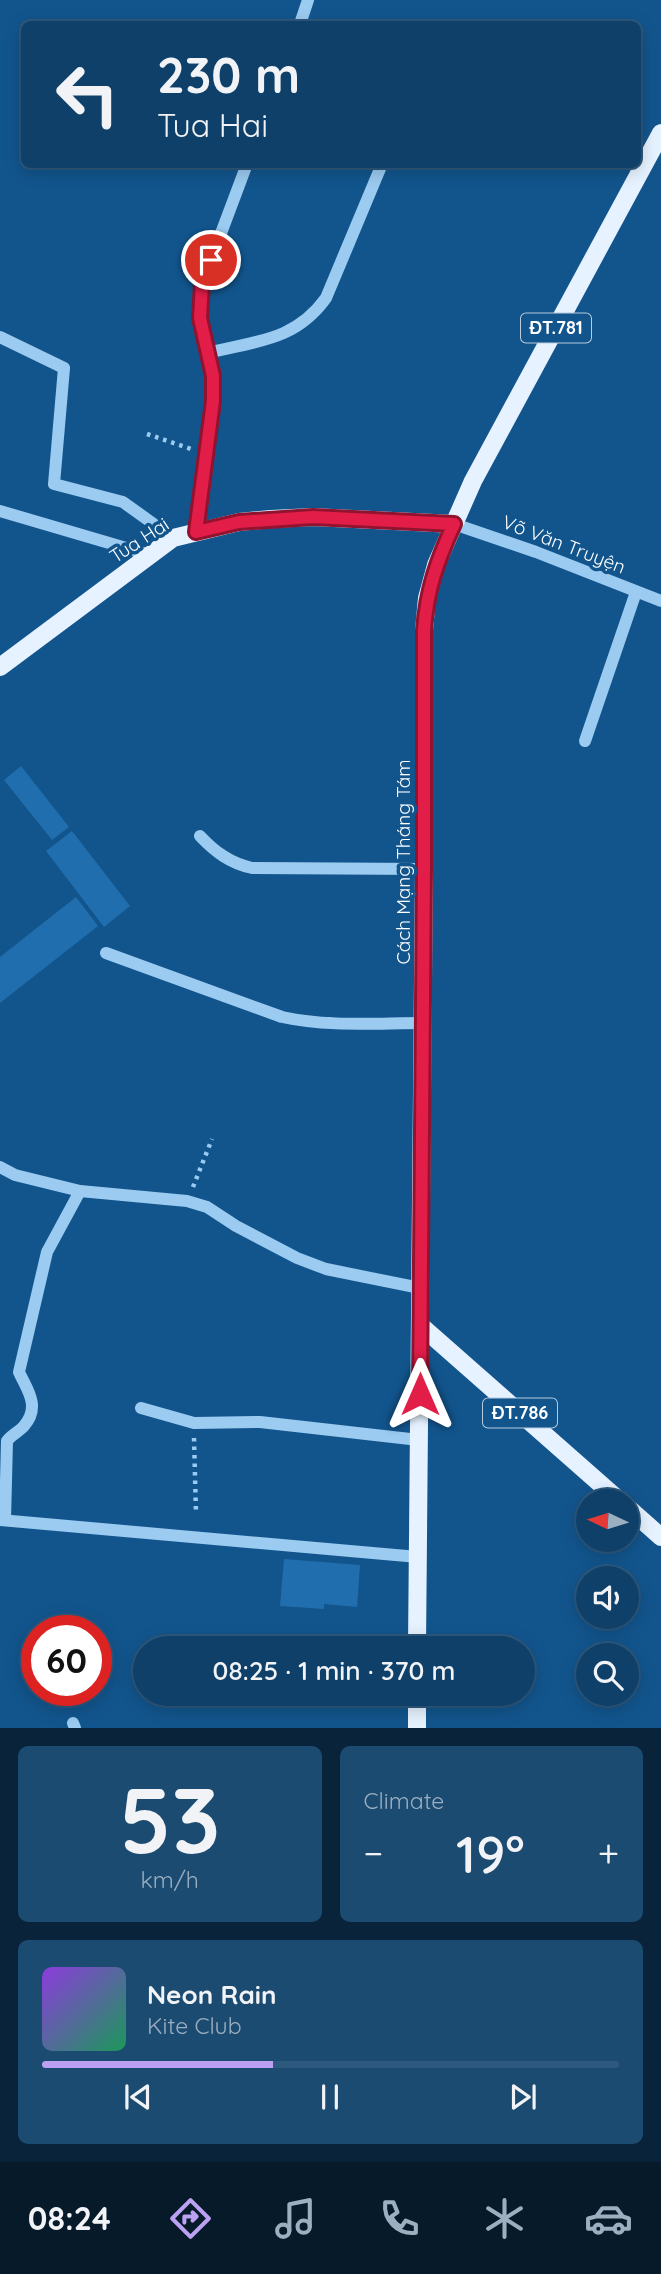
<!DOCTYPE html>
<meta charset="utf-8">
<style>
body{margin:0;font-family:Quicksand,sans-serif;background:#1c4b72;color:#f1f3f6;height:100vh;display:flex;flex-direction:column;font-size:26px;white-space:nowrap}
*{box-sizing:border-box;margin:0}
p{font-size:23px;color:#9bafc1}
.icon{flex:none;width:38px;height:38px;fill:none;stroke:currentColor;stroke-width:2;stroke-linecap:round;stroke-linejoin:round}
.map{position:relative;height:1728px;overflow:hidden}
.sheet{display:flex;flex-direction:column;gap:18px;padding:18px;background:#08233a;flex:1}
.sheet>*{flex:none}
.guide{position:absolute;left:21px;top:21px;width:620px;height:147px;border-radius:10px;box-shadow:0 4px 18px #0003,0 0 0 2px #2e597e;background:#0e406a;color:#f1f3f6;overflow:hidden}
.needle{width:46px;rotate:274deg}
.controls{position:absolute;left:576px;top:1489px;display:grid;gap:14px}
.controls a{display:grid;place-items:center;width:63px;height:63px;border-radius:50%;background:#0e406a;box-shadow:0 4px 18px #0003,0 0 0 2px #2e597e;font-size:35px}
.speed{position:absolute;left:21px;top:1615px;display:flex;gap:14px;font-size:35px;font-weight:700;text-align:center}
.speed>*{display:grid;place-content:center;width:91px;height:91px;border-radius:50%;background:#0e406a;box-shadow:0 4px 18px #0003,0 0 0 2px #2e597e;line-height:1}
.speed .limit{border:10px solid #d22;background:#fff;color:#111}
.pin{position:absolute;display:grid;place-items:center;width:60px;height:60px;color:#fff;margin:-30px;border:4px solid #fff;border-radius:50%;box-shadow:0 2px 7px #0007}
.me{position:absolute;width:77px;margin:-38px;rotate:0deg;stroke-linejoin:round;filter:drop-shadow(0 0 5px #0008)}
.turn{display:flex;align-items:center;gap:24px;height:147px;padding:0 21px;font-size:32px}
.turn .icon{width:91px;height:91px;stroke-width:2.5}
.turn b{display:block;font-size:49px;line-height:60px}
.big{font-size:52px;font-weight:600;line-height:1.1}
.sheet .widget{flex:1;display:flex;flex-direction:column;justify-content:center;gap:10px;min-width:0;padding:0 24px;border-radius:10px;background:#1c4b72}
.sheet .dial{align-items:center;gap:0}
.dial b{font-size:91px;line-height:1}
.song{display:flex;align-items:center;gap:21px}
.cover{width:84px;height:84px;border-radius:10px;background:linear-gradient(135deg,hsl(270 70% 55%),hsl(150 70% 35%))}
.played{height:7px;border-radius:4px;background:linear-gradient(90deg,#bca0f2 40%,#2e597e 40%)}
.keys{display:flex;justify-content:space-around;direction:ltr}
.heat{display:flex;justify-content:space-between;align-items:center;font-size:38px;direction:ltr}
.sheet .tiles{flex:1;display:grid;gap:18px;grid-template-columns:1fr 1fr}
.widget:last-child{grid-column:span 2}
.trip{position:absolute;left:133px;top:1636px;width:402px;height:70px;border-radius:35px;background:#0e406a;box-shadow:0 4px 18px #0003,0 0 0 2px #2e597e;font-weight:600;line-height:70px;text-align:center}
.tabs{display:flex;height:112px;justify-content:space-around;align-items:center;background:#061a2a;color:#9bafc1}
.tabs .icon{width:49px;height:49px}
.tabs .on{color:#bca0f2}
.tabs b{font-size:32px;color:#f1f3f6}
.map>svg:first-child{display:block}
.building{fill:#206ead}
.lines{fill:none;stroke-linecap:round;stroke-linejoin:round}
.path{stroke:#9bcbf1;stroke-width:4.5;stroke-dasharray:3.5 5;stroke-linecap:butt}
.minor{stroke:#9bcbf1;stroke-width:12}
.major{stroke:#e6f2ff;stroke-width:18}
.route-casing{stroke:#92132f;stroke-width:18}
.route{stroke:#e11d48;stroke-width:12}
.labels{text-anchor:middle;stroke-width:7;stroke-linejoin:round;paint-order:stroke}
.shield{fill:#12558d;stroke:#b8ccdd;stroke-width:2}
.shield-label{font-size:18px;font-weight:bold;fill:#fff}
.street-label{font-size:19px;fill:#fff;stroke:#12558d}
</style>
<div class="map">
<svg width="661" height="1728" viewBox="0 0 661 1728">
<rect width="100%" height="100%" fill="#12558d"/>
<g class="building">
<path d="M21,766L69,827L52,840L4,780Z"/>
<path d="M72,831L130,906L104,927L46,851Z"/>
<path d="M76,897L98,926L0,1003V957Z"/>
<path d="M284,1559L360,1565L357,1607L324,1604V1609L280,1606Z"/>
</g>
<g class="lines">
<g class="path">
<path d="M147,434L191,449"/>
<path d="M193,1187L212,1139"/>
<path d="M194,1438L196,1514"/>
</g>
<g class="minor">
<path d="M300,24L308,0"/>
<path d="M0,337L64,368L54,484L123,502L173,538"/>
<path d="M208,353C256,341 295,341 326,298L382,164"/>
<path d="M0,511L150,555"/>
<path d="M454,524L536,552L661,601"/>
<path d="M196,532L213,401V376L200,319L202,284L247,164"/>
<path d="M585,741L636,592"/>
<path d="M200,836C215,852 230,863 252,868L424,869"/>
<path d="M106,953L282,1017C328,1027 375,1023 423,1023"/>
<path d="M0,1167L15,1175L80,1191"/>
<path d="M141,1408L194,1423L260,1422L419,1440"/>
<path d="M0,1520L418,1557"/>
<path d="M5,1520L7,1441C12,1434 19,1432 24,1426C41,1406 27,1390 19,1372L47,1252L80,1191L187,1201L207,1207L236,1226L297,1258L326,1269L420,1288"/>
<path d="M73,1723L75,1728"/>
</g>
<g class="major">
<path d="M0,667L173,538L239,522L271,519L313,517L454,524"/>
<path d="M420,1325L621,1502"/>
<path d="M626,1506L661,1537"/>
<path d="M417,1648L424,869V630L427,598L436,565L473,481L661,133"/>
<path d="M417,1728V1694"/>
</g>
</g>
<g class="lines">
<defs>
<path id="route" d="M211,260L202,284L200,318L213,376V401L196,532L239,522L313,517L454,524C437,561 427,589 424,630V869L420,1394"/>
</defs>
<use href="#route" class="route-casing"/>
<use href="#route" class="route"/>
</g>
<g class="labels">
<g class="shield">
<rect x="521" y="313.5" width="70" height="29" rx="5"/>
<rect x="483" y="1398.5" width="74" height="29" rx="5"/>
</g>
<g class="shield-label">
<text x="556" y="334">ĐT.781</text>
<text x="520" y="1419">ĐT.786</text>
</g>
<g class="street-label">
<text transform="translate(139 540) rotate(-33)" y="7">Tua Hai</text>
<text transform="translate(564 544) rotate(21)" y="7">Võ Văn Truyện</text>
<text transform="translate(403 862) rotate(-90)" y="7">Cách Mạng Tháng Tám</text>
</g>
</g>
</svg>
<div class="controls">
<a><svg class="needle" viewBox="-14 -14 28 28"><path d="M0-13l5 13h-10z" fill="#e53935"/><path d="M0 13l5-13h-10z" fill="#9bafc1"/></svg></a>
<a><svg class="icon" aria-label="sound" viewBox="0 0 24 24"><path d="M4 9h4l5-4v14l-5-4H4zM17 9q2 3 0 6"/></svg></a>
<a><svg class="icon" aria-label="search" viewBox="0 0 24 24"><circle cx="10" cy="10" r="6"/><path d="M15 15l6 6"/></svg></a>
</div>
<div class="speed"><div class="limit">60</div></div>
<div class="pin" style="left:211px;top:260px;background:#d93025"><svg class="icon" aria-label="arrive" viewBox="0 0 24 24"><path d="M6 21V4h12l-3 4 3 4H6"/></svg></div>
<svg class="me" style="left:420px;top:1394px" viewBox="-20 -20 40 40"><path d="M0-17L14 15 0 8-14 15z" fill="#e11d48" stroke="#fff" stroke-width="4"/></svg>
<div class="trip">08:25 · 1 min · 370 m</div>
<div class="guide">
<div class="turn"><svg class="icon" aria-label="left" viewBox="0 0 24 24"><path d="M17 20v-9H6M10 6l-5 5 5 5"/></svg><div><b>230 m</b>Tua Hai</div></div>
</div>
</div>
<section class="sheet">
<div class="tiles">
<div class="widget dial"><b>53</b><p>km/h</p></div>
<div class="widget"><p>Climate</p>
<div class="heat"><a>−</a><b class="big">19°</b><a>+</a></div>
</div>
<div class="widget">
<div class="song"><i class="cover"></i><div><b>Neon Rain</b><p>Kite Club</p></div></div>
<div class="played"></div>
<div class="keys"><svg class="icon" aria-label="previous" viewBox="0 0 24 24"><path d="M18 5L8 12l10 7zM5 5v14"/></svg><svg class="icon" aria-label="pause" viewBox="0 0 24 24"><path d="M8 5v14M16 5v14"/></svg><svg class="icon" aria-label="next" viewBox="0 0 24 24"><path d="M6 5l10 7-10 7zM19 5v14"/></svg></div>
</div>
</div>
</section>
<nav class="tabs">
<b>08:24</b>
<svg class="icon on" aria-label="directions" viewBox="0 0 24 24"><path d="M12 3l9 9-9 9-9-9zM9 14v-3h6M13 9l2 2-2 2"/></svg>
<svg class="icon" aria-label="music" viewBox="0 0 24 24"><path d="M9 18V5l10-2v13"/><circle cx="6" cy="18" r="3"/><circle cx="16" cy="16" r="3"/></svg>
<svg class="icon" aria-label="phone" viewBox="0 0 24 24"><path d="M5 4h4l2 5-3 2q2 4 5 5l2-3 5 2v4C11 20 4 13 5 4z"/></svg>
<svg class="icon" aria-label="climate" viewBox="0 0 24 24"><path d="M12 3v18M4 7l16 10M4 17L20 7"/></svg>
<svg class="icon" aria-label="car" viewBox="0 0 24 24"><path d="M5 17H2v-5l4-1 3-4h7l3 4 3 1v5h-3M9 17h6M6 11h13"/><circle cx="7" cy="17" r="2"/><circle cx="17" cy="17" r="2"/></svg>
</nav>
